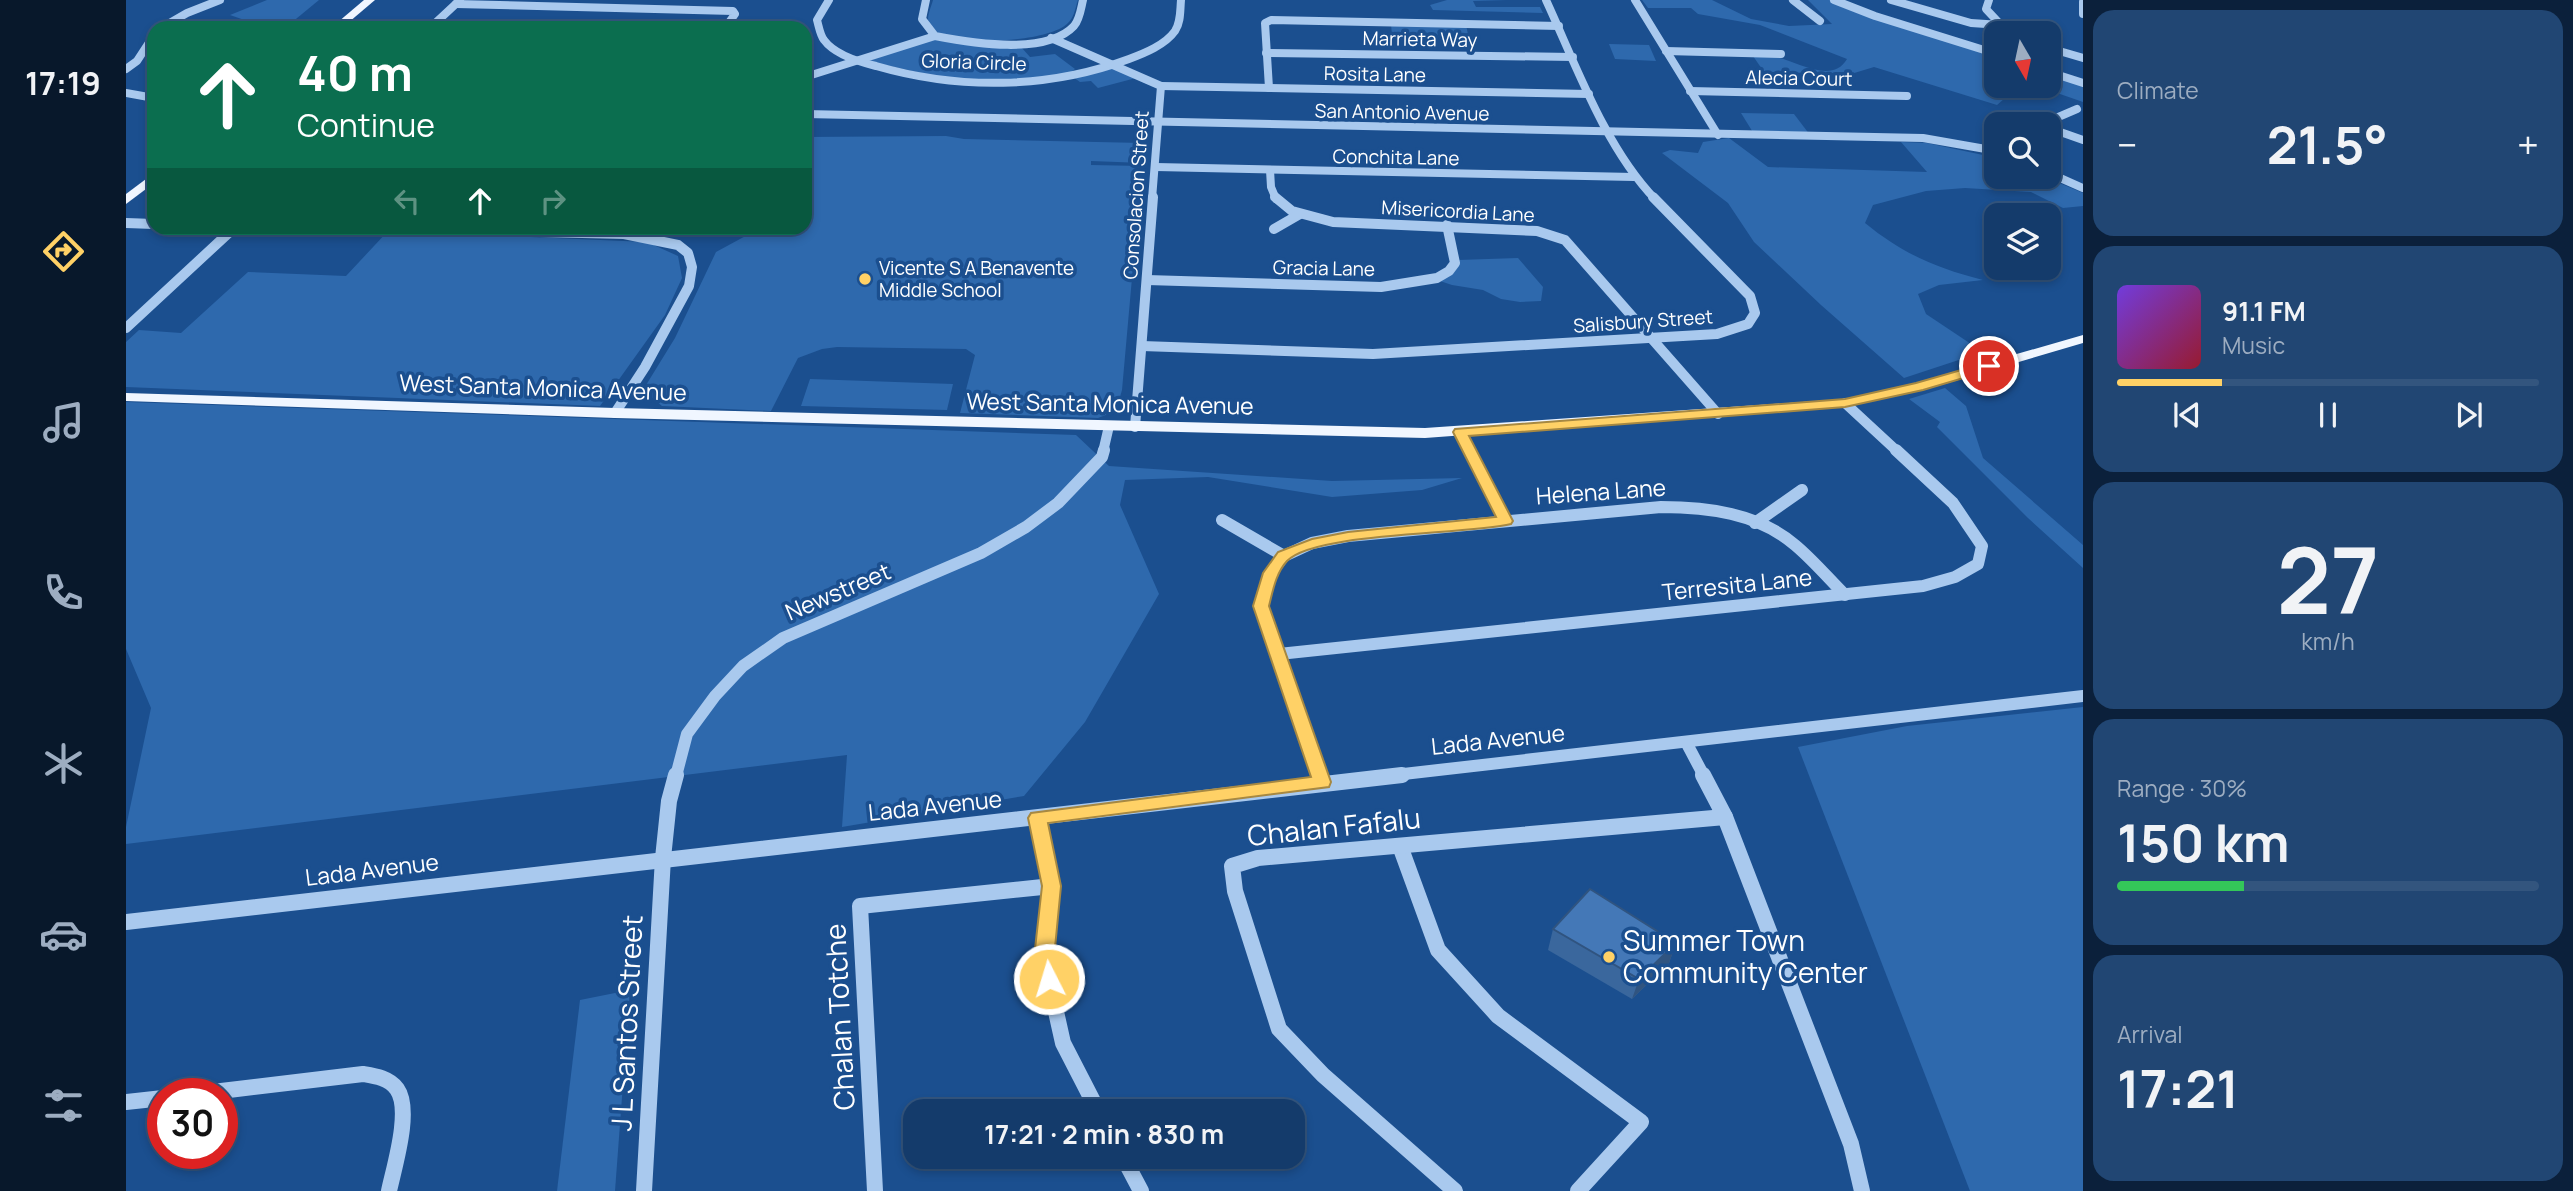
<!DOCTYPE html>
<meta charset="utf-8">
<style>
body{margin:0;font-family:Manrope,sans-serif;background:#214673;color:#f1f3f6;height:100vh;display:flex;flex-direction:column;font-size:26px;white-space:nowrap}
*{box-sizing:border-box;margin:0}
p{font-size:23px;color:#9dadc1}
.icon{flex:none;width:38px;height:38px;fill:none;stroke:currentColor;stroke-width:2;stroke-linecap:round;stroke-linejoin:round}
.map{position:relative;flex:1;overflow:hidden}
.sheet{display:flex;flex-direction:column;gap:10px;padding:10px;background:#0b203b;width:490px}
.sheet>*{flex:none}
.guide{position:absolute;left:21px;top:21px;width:665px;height:214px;border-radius:21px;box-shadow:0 4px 10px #0003,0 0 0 2px #33557e;background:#0b6e4f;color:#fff;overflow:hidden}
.needle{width:46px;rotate:171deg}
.fabs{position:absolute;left:1858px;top:21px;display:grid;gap:14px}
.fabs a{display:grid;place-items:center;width:77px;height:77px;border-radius:14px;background:#143b6b;box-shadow:0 4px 10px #0003,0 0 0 2px #33557e;font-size:35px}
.speed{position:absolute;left:21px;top:1078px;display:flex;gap:14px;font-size:35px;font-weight:700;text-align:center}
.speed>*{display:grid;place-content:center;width:91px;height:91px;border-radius:50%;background:#143b6b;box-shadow:0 4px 10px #0003,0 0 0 2px #33557e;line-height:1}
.speed .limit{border:10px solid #d22;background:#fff;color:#111}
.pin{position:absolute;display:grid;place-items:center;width:60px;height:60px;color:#fff;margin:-30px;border:4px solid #fff;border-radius:50%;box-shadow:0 2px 7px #0007}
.me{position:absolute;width:77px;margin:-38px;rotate:355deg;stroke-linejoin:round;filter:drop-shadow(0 0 5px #0008)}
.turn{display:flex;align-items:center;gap:24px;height:147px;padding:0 35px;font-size:32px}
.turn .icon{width:91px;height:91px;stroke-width:2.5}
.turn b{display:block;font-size:49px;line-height:60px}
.lanes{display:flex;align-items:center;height:66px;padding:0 35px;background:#0003;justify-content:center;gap:35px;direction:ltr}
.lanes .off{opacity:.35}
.big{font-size:52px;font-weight:700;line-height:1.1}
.sheet .tile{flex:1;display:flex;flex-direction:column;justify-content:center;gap:10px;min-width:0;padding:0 24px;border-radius:21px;background:#214673}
.sheet .dial{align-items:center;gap:0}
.dial b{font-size:91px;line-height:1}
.song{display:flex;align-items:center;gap:21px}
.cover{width:84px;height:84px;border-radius:10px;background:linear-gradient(135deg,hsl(260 70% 55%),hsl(350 70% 35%))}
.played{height:7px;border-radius:4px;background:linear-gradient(90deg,#ffd166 25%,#33557e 25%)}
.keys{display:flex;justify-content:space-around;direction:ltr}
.heat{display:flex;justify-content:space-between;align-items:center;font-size:38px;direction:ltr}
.charge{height:10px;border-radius:5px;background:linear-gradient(90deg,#34c759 30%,#33557e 0)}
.trip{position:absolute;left:777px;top:1099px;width:402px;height:70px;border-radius:21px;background:#143b6b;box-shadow:0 4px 10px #0003,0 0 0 2px #33557e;font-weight:700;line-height:70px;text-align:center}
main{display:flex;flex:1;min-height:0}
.tab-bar{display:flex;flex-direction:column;width:126px;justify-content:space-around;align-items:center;background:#08182b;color:#9dadc1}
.tab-bar .icon{width:49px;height:49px}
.tab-bar .selected{color:#ffd166}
.tab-bar b{font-size:32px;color:#f1f3f6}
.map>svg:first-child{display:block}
.green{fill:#2e69ad}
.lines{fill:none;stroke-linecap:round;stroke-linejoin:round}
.minor-far3{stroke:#a9c9ee;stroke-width:8}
.minor-far2{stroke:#a9c9ee;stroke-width:10}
.minor-far1{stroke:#a9c9ee;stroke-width:12}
.minor{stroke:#a9c9ee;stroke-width:16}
.major{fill:#f0f6ff;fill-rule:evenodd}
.wall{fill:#3a679d}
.shaded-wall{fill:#305480}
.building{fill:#4478b7;stroke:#305480;stroke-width:2}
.route{fill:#ffd166;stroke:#a68842;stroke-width:2}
.poi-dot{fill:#ffd166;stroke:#1b4f8f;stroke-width:2.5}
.labels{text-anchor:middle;stroke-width:7;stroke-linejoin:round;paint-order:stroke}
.far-street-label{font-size:19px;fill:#fff;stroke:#1b4f8f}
.far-poi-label{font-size:19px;fill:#fff;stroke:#1b4f8f;text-anchor:start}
.street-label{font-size:23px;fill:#fff;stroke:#1b4f8f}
.near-street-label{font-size:28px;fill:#fff;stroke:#1b4f8f}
.near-poi-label{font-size:28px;fill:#fff;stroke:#1b4f8f;text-anchor:start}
</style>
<main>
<nav class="tab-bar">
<b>17:19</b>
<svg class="icon selected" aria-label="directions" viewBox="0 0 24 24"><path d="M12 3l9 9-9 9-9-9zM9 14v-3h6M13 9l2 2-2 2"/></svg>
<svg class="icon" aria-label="music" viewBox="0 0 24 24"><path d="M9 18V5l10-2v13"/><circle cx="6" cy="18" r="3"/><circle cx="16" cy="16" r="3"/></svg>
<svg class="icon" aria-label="phone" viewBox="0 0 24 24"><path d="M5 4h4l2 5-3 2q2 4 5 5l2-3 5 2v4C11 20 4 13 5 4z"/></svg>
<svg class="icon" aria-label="climate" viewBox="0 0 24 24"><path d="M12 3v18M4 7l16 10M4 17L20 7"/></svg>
<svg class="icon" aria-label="car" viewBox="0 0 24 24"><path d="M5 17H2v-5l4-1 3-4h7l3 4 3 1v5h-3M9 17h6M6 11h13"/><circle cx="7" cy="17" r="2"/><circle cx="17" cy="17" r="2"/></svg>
<svg class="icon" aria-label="filters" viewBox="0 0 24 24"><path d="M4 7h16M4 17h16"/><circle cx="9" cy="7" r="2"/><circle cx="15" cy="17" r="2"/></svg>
</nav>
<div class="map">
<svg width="1957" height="1191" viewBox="0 0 1957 1191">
<rect width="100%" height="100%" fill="#1b4f8f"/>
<g class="green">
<path d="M141,0H193L159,28L127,23L104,15Z"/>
<path d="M807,0H952C949,9 948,18 941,24C920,43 819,49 804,26C799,19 805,8 807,0Z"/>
<path d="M1321,0H1381L1347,1L1350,7H1414L1417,13L1307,10L1304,5Z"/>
<path d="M1516,0H1586L1625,19L1663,26L1706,24L1682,0H1705L1871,57V86H1893L1871,105L1748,67L1725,74L1638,72L1627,56C1635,57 1643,56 1650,57C1671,61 1706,85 1721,59L1634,25L1572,14L1565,8H1522Z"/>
<path d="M1265,24L1340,25L1343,39L1308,37L1310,47L1283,41L1245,40L1241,36H1266Z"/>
<path d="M809,36L896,48L904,57L929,54L949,69L941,75L882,81L822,79L733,59Z"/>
<path d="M1483,44L1523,45L1530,61L1489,59Z"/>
<path d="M988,68L1010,78L972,88L965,81L954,82L947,77Z"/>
<path d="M1923,74L1957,85V102L1911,86H1923Z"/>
<path d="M1615,113L1668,114L1684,135L1628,134Z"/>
<path d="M820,136L838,139L1017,143V163L965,161V165L1016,166L996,390L990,411L972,418L834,413L849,355L840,349L711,347L696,349L672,358L645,411L536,406L517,390L549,338L590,252L625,233L627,228H679V137Z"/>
<path d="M1603,138L1642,167L1801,172L1775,142L1801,143L1871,158V177H1919L1957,193V206L1937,208L1905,192L1839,188L1800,191L1747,205L1739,223C1777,254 1810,268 1857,280L1813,285L1792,294L1800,314L1857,352L1778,378L1695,305L1628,242L1602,203L1536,153L1544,150L1572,153L1577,142Z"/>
<path d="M454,228H609L606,235Z"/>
<path d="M262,231L521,242L552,256L556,278L539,315L474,406L0,387V342L13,330L55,333L122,272L220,276Z"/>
<path d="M1392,258L1417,287L1415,301L1394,302L1375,299L1357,290L1326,285L1311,280L1332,260Z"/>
<path d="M684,379L827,384L821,410L675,406Z"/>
<path d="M1819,388L1840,406L1857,458L1957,545V568L1902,518L1811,427L1814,422L1783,399Z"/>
<path d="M0,402L950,435L983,466L1206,481L1336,478L1296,490L1206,497L1082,477L999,480L994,505L1033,594L959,722L898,796L716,827L721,755L0,844V827L25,708L0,649Z"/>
<path d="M1957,707V1191H1844L1672,747L1781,726Z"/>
<path d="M504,990L489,1191H431L454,1000Z"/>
</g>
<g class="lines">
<g class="minor-far3">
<path d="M703,0L691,20C693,27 694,35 698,40C709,55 733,62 750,66C833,90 922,89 1003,59C1019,53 1039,45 1049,31C1055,22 1054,11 1055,0"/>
<path d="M800,0L796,19L809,36C845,43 920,56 948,26C954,19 955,8 957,0"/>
<path d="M1420,0C1450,65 1479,147 1529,199"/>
<path d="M1509,0L1592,135"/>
<path d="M1667,0L1694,21"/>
<path d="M1708,0L1749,16L1871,54"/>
<path d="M1765,0L1845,23L1875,25"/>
<path d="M1863,0L1860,9L1875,25L1891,33"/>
<path d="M1957,2V14"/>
<path d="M330,4L607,11L609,14L599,28"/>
<path d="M35,28L61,13L94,0"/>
<path d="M304,28L334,0"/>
<path d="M925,38L1035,86L1026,199"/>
<path d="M1923,48L1957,58"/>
<path d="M1540,51L1655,54"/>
<path d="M1140,53L1447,57"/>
<path d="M0,69L11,61L28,35"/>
<path d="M1923,72L1957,83"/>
<path d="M679,77L809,36"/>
<path d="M1035,86L1463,94"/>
<path d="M1143,88L1139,23L1145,20L1433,26"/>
<path d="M1564,91L1781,96"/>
<path d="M0,93L28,98"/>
<path d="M679,114L1797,138L1871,151"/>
<path d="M1916,124L1951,109"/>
<path d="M1923,128L1957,140"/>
<path d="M1030,167L1508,177"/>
<path d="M1144,170L1145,187L1150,199"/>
<path d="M1923,173L1957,188"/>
</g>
<g class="minor-far2">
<path d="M1149,197L1166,211L1207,222L1411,231L1439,240L1592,414"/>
<path d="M0,223L28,224"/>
<path d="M236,228L498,234L552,245L562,253L566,267L563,286L519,367L489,413"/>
<path d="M1148,229L1174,214"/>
<path d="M1021,280L1255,287L1311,278L1323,271L1329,263L1321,225"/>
<path d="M0,328L108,228"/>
<path d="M1016,346L1247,354L1591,334L1622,324L1629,313L1624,296L1527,197"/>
<path d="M1719,403L1772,452"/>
<path d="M1009,427L1027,197"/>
<path d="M1334,432L1344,452"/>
<path d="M977,452L983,426"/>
</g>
<g class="minor-far1">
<path d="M1343,450L1380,521"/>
<path d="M1096,520L1158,556"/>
<path d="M1629,523L1676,490"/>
<path d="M1153,654L1797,586L1829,577L1852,564L1856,546L1827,503L1770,450"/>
<path d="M1560,742L1578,776"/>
<path d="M550,776L561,734L589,696L617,666L657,638L855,553L900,527L932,503L976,457L978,450"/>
<path d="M1194,776L1135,606L1143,576L1158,556L1186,543L1222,536L1535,507C1581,507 1632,513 1669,545C1687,560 1702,578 1719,595"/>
<path d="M1260,776L1957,696"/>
</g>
<g class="minor">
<path d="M1193,775L1196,782"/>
<path d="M1577,775L1599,817L1725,1144L1736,1191"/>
<path d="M912,818L926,886L918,958L937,1043L972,1111"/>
<path d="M1274,846L1312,950L1372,1016L1515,1122L1452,1191"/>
<path d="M0,922L1276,775"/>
<path d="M70,1094L237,1074C249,1076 263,1078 271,1089C286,1110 268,1167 263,1191"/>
<path d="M0,1102L37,1098"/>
<path d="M997,1157L1015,1191"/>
<path d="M518,1191L537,858L543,801L550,775"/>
<path d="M749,1191L734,906L926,886"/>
<path d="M1329,1191L1197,1075L1153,1029L1109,891L1106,866L1132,858L1599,817"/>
</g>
<g class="major">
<path d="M238,0H249L216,28H205Z"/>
<path d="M28,173V183L0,204V194Z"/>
<path d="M1957,335V343L1798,390L1719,407L1299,438L489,418L0,401V393L489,408L1299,428L1719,399L1790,383Z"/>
</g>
</g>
<path class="wall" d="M1427,929L1550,943L1543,963L1506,999L1422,950Z"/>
<path class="shaded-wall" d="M1550,943L1543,963L1506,999L1513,979Z"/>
<path class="building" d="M1464,889L1550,943L1513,979L1427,929Z"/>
<path class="route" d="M1863,362L1870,366L1868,369L1797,390L1719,407L1343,436L1387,521L1385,524C1339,535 1189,532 1161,561C1150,573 1147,590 1143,606L1205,782L1203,787L922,823L935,886L928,958L933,979L930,985L923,987L915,985L908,958L916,886L902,818L905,813L1185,777L1127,606L1137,573L1152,552L1186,539L1222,532L1370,517L1327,432L1329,429L1719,399L1790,383Z"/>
<g class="poi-dot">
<circle cx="739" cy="279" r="7"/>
<circle cx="1483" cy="957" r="7"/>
</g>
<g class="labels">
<g class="far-street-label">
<text transform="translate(1294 39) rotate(1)" y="7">Marrieta Way</text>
<text transform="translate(848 62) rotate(2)" y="7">Gloria Circle</text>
<text transform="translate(1249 74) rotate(1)" y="7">Rosita Lane</text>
<text transform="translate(1673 78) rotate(1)" y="7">Alecia Court</text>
<text transform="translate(1276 112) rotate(1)" y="7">San Antonio Avenue</text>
<text transform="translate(1270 157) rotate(1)" y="7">Conchita Lane</text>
<text transform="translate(1010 195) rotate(-86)" y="7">Consolacion Street</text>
<text transform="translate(1332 211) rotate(3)" y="7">Misericordia Lane</text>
<text transform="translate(1198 268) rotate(1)" y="7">Gracia Lane</text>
<text transform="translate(1517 321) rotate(-4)" y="7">Salisbury Street</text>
</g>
<g class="far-poi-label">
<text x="753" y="275">Vicente S A Benavente<tspan x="753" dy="22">Middle School</tspan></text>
</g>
<g class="street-label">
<text transform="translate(417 388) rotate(2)" y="8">West Santa Monica Avenue</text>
<text transform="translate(984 404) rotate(1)" y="8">West Santa Monica Avenue</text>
<text transform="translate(1475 492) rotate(-4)" y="8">Helena Lane</text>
<text transform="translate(1611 585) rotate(-6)" y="8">Terresita Lane</text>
<text transform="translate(712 592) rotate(-23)" y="8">Newstreet</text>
<text transform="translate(1372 740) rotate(-6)" y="8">Lada Avenue</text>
<text transform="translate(809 806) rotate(-6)" y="8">Lada Avenue</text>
<text transform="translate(246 870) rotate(-7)" y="8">Lada Avenue</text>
</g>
<g class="near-street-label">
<text transform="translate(1208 827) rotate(-6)" y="10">Chalan Fafalu</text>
<text transform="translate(714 1017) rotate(-93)" y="10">Chalan Totche</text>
<text transform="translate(501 1023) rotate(-87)" y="10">J L Santos Street</text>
</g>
<g class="near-poi-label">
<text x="1497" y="951">Summer Town<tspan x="1497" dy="32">Community Center</tspan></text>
</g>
</g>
</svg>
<div class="fabs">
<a><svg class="needle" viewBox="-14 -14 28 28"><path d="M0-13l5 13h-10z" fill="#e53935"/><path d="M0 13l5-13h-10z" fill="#9dadc1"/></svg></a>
<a><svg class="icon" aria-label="search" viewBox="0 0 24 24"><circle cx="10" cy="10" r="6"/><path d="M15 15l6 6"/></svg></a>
<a><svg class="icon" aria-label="layers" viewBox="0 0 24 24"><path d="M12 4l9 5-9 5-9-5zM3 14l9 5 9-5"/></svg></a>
</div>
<div class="speed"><div class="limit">30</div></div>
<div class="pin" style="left:1863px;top:366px;background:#d93025"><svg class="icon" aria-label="arrive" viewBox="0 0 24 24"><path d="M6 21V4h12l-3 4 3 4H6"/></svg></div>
<svg class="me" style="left:923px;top:979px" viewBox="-20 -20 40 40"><circle r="17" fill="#ffd166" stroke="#fff" stroke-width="3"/><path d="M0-11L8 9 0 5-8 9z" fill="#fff"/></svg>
<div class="trip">17:21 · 2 min · 830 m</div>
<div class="guide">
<div class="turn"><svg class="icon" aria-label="ahead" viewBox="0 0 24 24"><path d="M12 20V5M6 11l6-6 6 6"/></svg><div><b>40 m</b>Continue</div></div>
<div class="lanes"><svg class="icon off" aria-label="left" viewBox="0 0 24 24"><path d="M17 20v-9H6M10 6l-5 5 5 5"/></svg><svg class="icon" aria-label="ahead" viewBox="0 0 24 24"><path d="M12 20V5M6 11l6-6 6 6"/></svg><svg class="icon off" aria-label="right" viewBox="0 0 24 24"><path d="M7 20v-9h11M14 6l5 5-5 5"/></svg></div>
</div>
</div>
<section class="sheet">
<div class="tile"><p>Climate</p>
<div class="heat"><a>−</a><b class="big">21.5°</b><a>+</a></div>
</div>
<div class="tile">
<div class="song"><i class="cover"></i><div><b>91.1 FM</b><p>Music</p></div></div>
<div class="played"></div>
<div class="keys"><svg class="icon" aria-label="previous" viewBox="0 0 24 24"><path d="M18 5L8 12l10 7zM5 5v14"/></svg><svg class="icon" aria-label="pause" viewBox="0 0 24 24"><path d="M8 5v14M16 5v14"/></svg><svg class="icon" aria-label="next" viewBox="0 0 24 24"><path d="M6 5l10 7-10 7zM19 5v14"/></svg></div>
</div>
<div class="tile dial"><b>27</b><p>km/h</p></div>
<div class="tile"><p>Range · 30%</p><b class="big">150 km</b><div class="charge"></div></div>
<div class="tile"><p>Arrival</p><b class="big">17:21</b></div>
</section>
</main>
